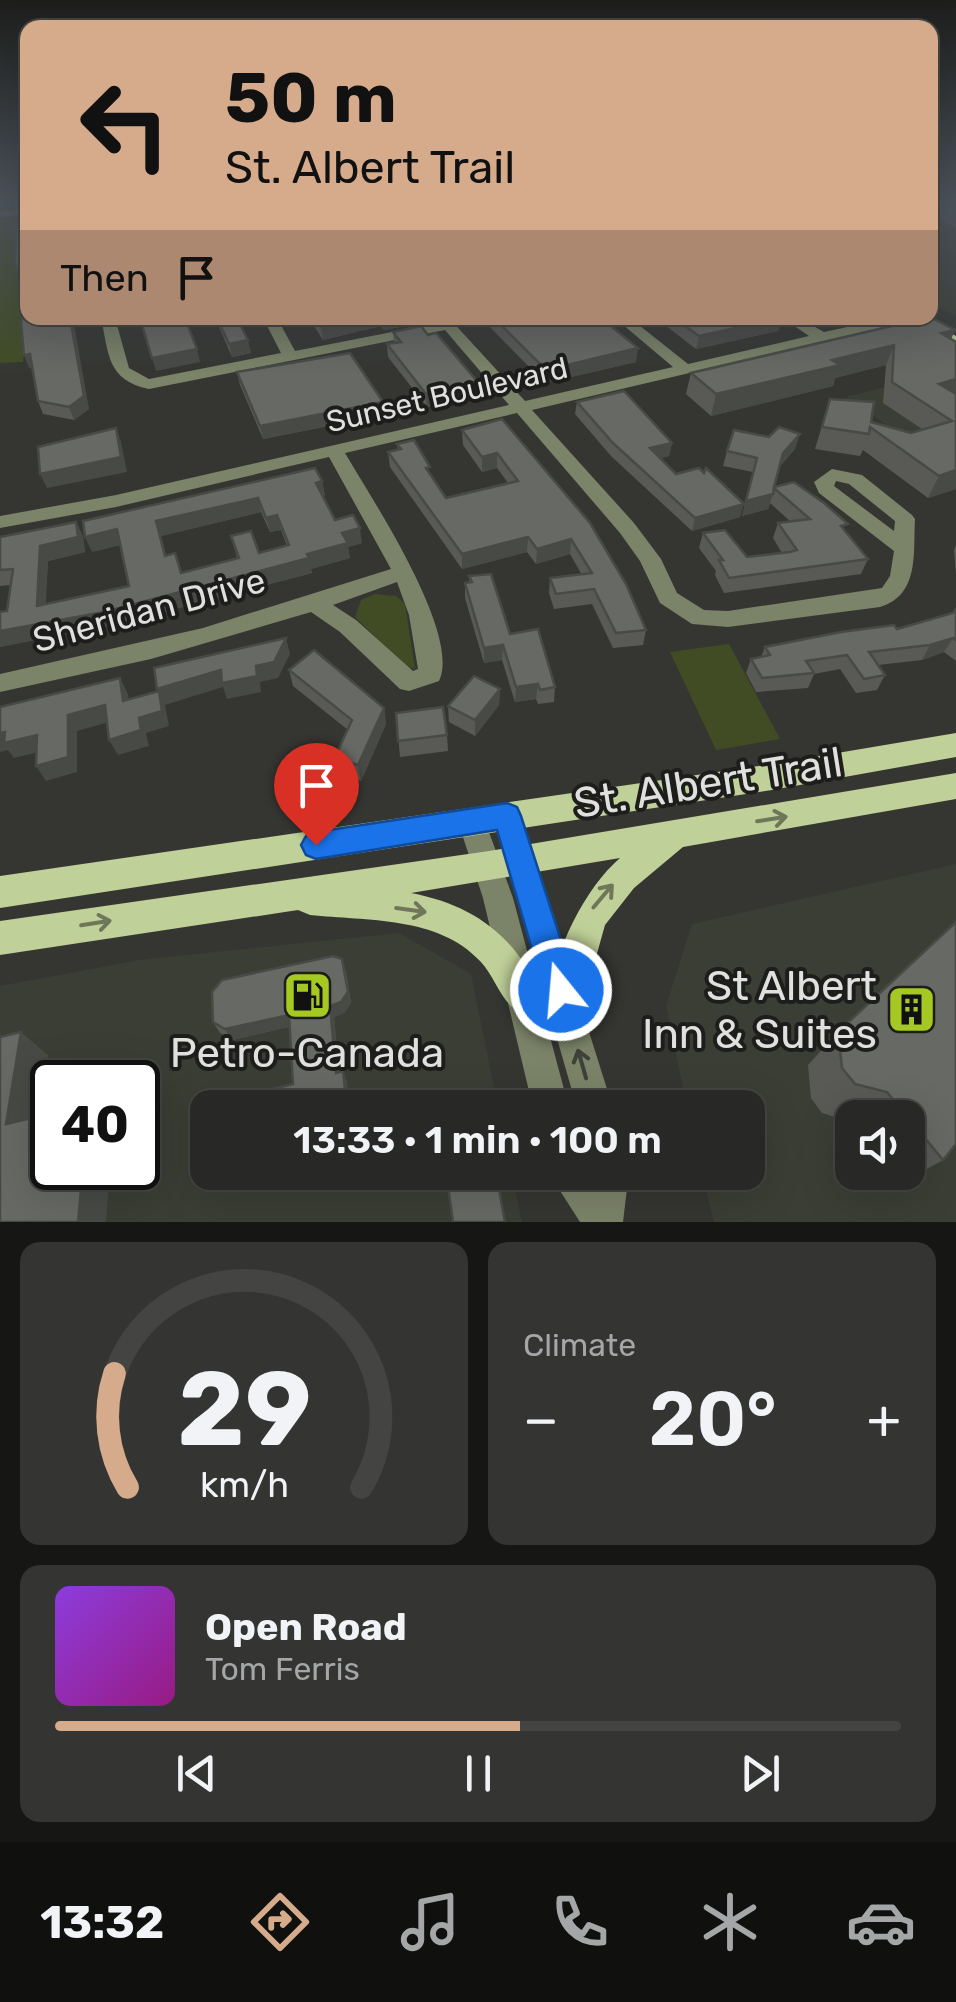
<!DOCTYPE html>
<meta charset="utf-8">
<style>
body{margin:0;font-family:Rubik,sans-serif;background:#343432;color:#f1f3f6;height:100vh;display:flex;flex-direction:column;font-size:38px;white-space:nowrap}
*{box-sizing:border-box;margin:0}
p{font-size:32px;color:#a5a6a7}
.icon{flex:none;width:55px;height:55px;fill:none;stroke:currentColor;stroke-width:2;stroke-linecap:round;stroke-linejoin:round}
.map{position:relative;height:1222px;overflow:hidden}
.drawer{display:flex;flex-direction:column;gap:20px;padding:20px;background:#161615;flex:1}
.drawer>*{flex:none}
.banner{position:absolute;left:20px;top:20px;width:918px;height:305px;border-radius:20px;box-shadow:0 10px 40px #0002,0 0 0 2px #444443;background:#d6ab8b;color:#111;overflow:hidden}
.controls{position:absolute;left:835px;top:1100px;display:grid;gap:20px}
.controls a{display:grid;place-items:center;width:90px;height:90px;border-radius:20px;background:#282826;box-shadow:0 10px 40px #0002,0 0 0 2px #444443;font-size:50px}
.speed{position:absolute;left:30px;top:1060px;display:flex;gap:20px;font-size:50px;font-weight:700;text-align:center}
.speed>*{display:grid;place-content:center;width:130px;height:130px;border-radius:50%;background:#282826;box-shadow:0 10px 40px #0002,0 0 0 2px #444443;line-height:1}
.speed .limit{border:5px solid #111;border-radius:15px;background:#fff;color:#111}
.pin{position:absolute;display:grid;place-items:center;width:85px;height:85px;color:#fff;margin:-102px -42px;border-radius:50% 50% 50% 0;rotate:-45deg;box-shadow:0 0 10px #0007}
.pin .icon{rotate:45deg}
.me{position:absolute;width:110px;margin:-55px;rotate:343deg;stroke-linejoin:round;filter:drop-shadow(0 0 8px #0008)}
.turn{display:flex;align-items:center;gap:35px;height:210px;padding:0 40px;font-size:45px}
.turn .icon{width:130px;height:130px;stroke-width:2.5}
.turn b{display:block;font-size:70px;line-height:85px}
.then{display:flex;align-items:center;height:95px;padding:0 40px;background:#0003;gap:20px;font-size:38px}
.big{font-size:75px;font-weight:600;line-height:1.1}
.drawer .widget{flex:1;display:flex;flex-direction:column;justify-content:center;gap:15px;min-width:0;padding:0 35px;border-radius:20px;background:#343432}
.drawer .dial{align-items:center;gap:0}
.dial svg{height:260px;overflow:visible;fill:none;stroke:#444443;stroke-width:7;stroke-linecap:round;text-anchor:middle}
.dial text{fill:#f1f3f6;stroke:none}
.song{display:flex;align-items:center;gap:30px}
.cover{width:120px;height:120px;border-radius:15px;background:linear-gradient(135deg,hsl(270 70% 55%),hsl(310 70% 35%))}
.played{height:10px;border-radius:5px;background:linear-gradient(90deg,#d6ab8b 55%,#444443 55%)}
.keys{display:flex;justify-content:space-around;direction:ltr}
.heat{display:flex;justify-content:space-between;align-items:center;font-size:55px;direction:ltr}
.drawer .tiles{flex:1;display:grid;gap:20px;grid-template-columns:1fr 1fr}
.widget:last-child{grid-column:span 2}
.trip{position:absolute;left:190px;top:1090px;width:575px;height:100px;border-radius:20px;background:#282826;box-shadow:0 10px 40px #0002,0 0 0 2px #444443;font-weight:600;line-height:100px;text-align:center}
.menu{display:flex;height:160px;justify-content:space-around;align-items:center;background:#10100f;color:#a5a6a7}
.menu .icon{width:70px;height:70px}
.menu .active{color:#d6ab8b}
.menu b{font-size:45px;color:#f1f3f6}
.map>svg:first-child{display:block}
.built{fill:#3b3e34;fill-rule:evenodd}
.green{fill:#414c24}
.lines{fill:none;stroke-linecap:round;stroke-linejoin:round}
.minor{fill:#7b8368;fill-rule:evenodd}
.major{fill:#bfd098;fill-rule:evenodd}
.wall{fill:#595a56;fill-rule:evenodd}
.shaded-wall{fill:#484a46}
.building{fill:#676964;stroke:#484a46;stroke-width:2.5;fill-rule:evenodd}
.oneway{stroke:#6e775a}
.oneway2{stroke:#3e4137}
.route{fill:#1a73e8;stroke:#114b97;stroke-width:2.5}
.labels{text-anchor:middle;stroke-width:8;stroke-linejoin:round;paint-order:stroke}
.far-street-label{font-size:30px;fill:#e0e1df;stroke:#1d1e1c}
.street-label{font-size:35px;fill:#e0e1df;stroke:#1d1e1c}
.near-street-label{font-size:42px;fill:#e0e1df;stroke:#1d1e1c}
.near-poi-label{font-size:42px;fill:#e0e1df;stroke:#1d1e1c;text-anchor:end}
</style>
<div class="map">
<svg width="956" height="1222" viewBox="0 0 956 1222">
<rect width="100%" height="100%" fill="#353632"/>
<g class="built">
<path d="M930,203H956V316L930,303Z"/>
<path d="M956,369V473L846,397Z"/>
<path d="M956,864V1222H714L702,1173L748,1172V1108L687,1107L666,1006L692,924ZM852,1118H908V1172H852Z"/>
<path d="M399,933L471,974L498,1107L208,1108V1172L512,1173L522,1222H0V986L139,960ZM52,1082H138V1168H52Z"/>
</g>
<g class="green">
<path d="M15,216L21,313L27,312L23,362L0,363V218Z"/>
<path d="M375,594L396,596L405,604L415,669L404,665L355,617L361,600Z"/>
<path d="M729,644L780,739L716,750L670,652Z"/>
</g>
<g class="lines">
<g class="minor">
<path d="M28,208V214L0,217V211Z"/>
<path d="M930,308L936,309V315L930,316Z"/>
<path d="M101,318H115L129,368L149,379L281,353L263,318H277L295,351L438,323L435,318H449L525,401L673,367L615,318H630L688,364L809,336L783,318H799L824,332L889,318H913L906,322L532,410L634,523L661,559L677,593L704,610L728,611L882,588L890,576L894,551L819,493L814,482L832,469L862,475L912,515L915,519C913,553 920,595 880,607L728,627L692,624L660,603L640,561L620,533L517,413L345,453C370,496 462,634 439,681L409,691L400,689L340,632L311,612L151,659L0,692V674L203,628L391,569L329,457L116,507L0,528V516L116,495L509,405L445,330L149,389C107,380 109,355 101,318ZM836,481L849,484L895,521L894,531L834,486ZM397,582L409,615L418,669L413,671L356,620L333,605Z"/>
<path d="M507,804L517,807L521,816L613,1108H577L493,816L497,807Z"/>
<path d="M472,809L482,813L513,898L569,1108H533L483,898L458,822L462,813Z"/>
<path d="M548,1172H629L623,1222H580Z"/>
</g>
<g class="major">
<path d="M902,318H921L956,336V348Z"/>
<path d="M956,733V757L772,790L0,908V876L772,764Z"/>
<path d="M956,773V799L683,847L634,888L605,925L596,957L589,1021L583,1034L570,1040L557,1034C535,982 580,892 620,858L411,893C474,905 517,937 541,996L536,1009L523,1014C501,1005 497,979 480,961C438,916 367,921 310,915L298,910L0,955V921L489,851Z"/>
</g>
</g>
<g class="wall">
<path d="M26,203H28L89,409L74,420L43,414L38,401L32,367L29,368L25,313L27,204Z"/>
<path d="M930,203H956V227L930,216Z"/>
<path d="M215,318H237L251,353L232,357Z"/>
<path d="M309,318H410V325L384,330L381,326L323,340Z"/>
<path d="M481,318H601L636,362L545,383Z"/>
<path d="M656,318H782L778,331L696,349Z"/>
<path d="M393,332L477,394L427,407L388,357L387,344L394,343Z"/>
<path d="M951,339L956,342V489L928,498L863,450L860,456L815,449L830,399L871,422L911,433L922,429L883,403L886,365L835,378L833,386L711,416L686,394L691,373Z"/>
<path d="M237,372L384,415L263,439L240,385Z"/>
<path d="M577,402L672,443L669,456L660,458L676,474L740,517L692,531L611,456L575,414Z"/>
<path d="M502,419L646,630L643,645L613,648L592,604L554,609L549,593L550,578L582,575L570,554L536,564L527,552L462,569L390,467L388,452L398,450L397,444L431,476L446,498L508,483L497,468L482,472L463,445L462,430Z"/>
<path d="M795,449L780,466L774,487L845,531L868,559L861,574L724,593L715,575L716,571L699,548L703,533L747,557L782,553L773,538L778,523L791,522L770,503L768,509L742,516L753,472L723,466L727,451Z"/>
<path d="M322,481L325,496H323L335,520L362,543L348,547L350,558L311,569L312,573L111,626L7,611L11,585L0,586V537L76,522L83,537L85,552L48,561L45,604L129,586L120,545L92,552ZM261,512L270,532L281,530L287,546L259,553L231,536L237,558L182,573L166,555L161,536Z"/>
<path d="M956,545V575L954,550Z"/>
<path d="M469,576L510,634L555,687L554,702L538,704L536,699L515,702L502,660L484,663L465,598V583H469Z"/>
<path d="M956,609V661L944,652L922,660L878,665L885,675L877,690L856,693L840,669L814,674L808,688L756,692L746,673L751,659L761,657L765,647L897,629L953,613Z"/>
<path d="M289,670L384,708L386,724L361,781L337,774L334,759L348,730L293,686Z"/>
<path d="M500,689L499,705L475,736L449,722L448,706Z"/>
<path d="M396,713L447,735L448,751L400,757Z"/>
<path d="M346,971L351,1003L344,1013L334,1017L339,1072L347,1081L293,1084L289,1027L232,1040L220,1033L213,1022Z"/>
<path d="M838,1032L943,1160L900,1184L891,1172H908V1118H852V1122L822,1113L811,1098L808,1065Z"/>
</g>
<g class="shaded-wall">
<path d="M70,318H73L89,409L74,420L69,407Z"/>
<path d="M364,318H380L381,326L323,340L321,327Z"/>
<path d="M382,318H410V325L384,330Z"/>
<path d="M782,318L778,331L696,349L699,336Z"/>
<path d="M955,330L946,351L941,333Z"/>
<path d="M248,340L251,353L232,357L229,344Z"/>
<path d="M894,345L886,365L835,378L833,386L711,416L716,394L832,360Z"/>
<path d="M638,348L636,362L545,383L546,370Z"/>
<path d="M197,349L200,362L156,371L152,358Z"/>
<path d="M30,354L36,366L29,368L24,355Z"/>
<path d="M956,379V398L939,384Z"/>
<path d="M477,381V394L427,407L426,394Z"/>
<path d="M383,402L384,415L263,439L260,426Z"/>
<path d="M116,428L121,442L127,472L47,488L40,474Z"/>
<path d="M800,434L795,449L778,467L783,453Z"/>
<path d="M672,443L669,456L648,461L650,448Z"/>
<path d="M497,453V468L482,472V457Z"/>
<path d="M956,470V489L928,498L939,476Z"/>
<path d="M322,481L325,496L319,498L316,483Z"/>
<path d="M773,494L768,509L742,516L746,501Z"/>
<path d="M258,498L261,512L161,536L170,571L156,521Z"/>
<path d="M744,504L740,517L692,531L695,518Z"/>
<path d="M277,515L281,530L270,532L266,518Z"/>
<path d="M76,522L83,537L85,552L48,561L45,621L37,606L40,546Z"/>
<path d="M360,528L362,543L348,547L350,558L311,569L312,573L111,626L0,647V631L307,554L342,533Z"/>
<path d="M117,529L123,544L92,552L85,537Z"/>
<path d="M528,537L527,552L462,569V554Z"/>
<path d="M571,539L570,554L536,564L537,549Z"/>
<path d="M286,638L290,654L278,678L260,682L261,692L227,699L223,687L165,705L169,726L146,733L149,746L118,755L109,740L139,718L159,692L157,689L221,670L256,666Z"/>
<path d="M953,638L944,652L922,660L930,645Z"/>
<path d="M503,645L502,660L484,663V648Z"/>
<path d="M120,678L128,694L130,717L123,701Z"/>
<path d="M538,684L536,699L515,702L516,687Z"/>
<path d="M500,689L499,705L475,736V720Z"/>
<path d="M105,705L113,721L77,731V772L46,781L36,766L68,715Z"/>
<path d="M384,708L386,724L361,781L358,765Z"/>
<path d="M5,732L37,735L47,750L14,758L8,750L0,752V733Z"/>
<path d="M342,959L351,1003L344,1013L334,1017L340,1083L336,1073L330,1006Z"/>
<path d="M289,1015L294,1026L232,1040L225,1029Z"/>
<path d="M21,1032L48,1055L36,1143L6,1124Z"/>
<path d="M343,1071L347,1081L350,1108H347Z"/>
<path d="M83,1168H110L106,1222H78Z"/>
</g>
<g class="building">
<path d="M28,203V318H70L84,396L69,407L38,401L30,354L24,355L21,322L25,313L22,273L18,274L15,261L16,223L23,222L22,207L27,206Z"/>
<path d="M930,317L955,330L941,333L956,342V379L939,384L956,394V470L939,476L870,427L869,434L822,427L830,399L874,402L871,422L911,433L952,421L892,382L894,345L832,360L840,365L716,394L691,373Z"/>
<path d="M140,318H185L197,349L152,358Z"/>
<path d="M217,318H237L248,340L229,344Z"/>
<path d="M315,318H364L321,327Z"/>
<path d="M494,318H601L638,348L546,370Z"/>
<path d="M674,318H782L699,336Z"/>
<path d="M421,326L428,335L436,333L477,381L426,394L387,344L401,342L393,332Z"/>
<path d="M350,353L383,402L260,426L237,372Z"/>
<path d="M624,391L672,443L650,448L676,474L699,468L704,473L706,468L744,504L695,518L613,443L577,402Z"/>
<path d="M502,419L590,523L626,584L646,630L616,633L594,589L556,594L550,578L592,573L571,539L537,549L528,537L462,554L388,452L401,449L397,444L414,440L430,467L426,468L446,498L518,481L497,453L482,457L462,430Z"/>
<path d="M779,427L800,434L783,453L774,487L794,482L824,503L848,524L841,526L868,559L729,578L719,560H723L703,533L725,530L747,557L790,552L797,550L778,523L810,519L774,488L773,494L746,501L757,458L727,451L734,430L769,437Z"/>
<path d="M116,428L121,457L40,474L38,447Z"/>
<path d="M315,468L322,481L316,483L335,520L353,515L360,528L342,533L348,543L307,554L309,558L104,612L0,631V612L7,611L13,569L0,570V537L76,522L78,537L40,546L37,606L129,586L117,529L85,537L83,521ZM258,498L266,518L277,515L289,545L259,553L251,531L231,536L239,558L181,573L175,553L165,556L156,521Z"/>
<path d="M491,574L510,634L538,629L555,687L540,690L538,684L516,687L503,645L484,648L465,583L472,582L469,576Z"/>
<path d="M956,609V640L953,638L930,645L869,652L885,675L864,679L847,655L806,661L814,673L762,678L751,659L770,655L765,647L841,632L894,625L897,629L953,613Z"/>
<path d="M286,638L274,662L256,666L257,676L222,683L221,670L157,689L154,668Z"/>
<path d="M314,650L384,708L358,765L334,759L352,720L289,670Z"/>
<path d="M474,676L500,689L475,720L448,706Z"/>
<path d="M120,678L123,701L159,691L162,711L139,718L141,730L109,740L105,705L68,715V757L36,766L37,735L4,743L5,732L0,733V707Z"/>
<path d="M443,707L447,735L398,741L396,713Z"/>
<path d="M956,922V1144L943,1160L887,1092L855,1084L842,1068L838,1032Z"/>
<path d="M333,956L342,959L348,992L341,1002L330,1006L336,1073L343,1071L347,1108H253V1094L293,1084L289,1015L225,1029L213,1022L212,992L222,980Z"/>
<path d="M21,1032L6,1124L52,1113V1168H83L78,1222H0V1037Z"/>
<path d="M480,1089L484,1108H436L435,1100Z"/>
<path d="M446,1172H496L505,1222H453Z"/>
</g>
<defs><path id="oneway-shaft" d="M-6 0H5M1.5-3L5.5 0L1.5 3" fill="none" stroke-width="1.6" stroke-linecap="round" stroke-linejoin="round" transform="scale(2.5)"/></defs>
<g class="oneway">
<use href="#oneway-shaft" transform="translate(772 819) rotate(-9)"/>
<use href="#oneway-shaft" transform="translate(603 896) rotate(-50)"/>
<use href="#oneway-shaft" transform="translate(411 910) rotate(8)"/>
<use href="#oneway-shaft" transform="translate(96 923) rotate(-9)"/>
</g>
<use class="oneway2" href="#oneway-shaft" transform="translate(582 1064) rotate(-106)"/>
<linearGradient id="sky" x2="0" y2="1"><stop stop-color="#1d1e1c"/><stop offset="0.54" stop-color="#4b525a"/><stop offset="1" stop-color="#4b525a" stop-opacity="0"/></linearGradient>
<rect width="956" height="374" fill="url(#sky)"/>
<path class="route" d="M507,803L517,807L521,816L577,990L573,1001L561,1006L549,1001L544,990L497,830L316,859L306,855L301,845L306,836L316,832Z"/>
<defs>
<symbol id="fuel-square" viewBox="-11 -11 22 22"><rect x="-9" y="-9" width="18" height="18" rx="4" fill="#a5c822" stroke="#1d1e1c"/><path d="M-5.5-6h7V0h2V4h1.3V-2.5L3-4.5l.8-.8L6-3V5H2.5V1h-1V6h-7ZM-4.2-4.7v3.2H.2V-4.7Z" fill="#111"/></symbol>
<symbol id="building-square" viewBox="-11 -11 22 22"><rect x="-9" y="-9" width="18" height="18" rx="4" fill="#a5c822" stroke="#1d1e1c"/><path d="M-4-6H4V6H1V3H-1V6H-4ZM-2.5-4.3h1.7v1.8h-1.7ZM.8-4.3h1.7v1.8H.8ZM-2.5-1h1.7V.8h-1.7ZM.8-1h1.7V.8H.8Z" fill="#111"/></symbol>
</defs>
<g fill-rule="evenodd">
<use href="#fuel-square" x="280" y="968" width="55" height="55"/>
<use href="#building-square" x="884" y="982" width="55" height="55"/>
</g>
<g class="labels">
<g class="far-street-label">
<text transform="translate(447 395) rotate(-13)" y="10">Sunset Boulevard</text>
</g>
<g class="street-label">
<text transform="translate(149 610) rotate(-15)" y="12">Sheridan Drive</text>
</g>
<g class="near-street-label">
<text transform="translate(708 782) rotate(-9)" y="15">St. Albert Trail</text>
</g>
<g class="near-poi-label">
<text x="877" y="1000">St Albert<tspan x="877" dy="48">Inn &amp; Suites</tspan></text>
<text x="307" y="1067" text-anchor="middle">Petro-Canada</text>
</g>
</g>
</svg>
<div class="controls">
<a><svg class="icon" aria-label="sound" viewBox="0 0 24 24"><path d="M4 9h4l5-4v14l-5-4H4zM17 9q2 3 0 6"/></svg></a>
</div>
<div class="speed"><div class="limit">40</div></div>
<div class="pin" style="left:316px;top:845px;background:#d93025"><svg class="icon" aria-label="arrive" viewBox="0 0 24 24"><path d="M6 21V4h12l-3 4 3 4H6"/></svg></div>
<svg class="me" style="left:561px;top:990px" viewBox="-20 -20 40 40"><circle r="17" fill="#1a73e8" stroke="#fff" stroke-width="3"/><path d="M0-11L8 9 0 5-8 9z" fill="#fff"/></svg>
<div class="trip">13:33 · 1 min · 100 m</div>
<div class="banner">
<div class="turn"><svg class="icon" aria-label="left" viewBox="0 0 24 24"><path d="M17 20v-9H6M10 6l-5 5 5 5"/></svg><div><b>50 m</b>St. Albert Trail</div></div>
<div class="then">Then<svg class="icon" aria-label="arrive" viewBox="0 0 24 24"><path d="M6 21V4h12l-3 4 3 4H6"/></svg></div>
</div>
</div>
<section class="drawer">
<div class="tiles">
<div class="widget dial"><svg viewBox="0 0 100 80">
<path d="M14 69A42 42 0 1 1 86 69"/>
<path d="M14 69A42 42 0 0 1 10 34" stroke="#d6ab8b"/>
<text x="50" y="56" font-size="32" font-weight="700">29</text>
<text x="50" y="72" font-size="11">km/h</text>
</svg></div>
<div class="widget"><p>Climate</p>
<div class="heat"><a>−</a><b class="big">20°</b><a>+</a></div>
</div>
<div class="widget">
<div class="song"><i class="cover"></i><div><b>Open Road</b><p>Tom Ferris</p></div></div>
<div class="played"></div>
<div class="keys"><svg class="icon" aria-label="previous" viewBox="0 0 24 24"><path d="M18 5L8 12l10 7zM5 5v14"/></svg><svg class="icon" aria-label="pause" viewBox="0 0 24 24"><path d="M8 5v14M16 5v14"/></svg><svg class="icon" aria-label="next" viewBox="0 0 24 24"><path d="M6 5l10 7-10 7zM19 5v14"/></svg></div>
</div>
</div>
</section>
<nav class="menu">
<b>13:32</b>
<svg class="icon active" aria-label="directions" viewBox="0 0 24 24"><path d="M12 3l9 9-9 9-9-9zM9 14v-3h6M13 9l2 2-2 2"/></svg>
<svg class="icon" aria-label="music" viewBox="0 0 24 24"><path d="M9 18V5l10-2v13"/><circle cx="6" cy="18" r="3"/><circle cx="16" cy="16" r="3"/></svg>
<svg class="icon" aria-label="phone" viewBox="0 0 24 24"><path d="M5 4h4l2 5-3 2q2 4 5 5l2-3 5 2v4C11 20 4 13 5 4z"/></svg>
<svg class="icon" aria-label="climate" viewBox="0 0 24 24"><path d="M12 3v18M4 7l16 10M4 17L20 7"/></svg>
<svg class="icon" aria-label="car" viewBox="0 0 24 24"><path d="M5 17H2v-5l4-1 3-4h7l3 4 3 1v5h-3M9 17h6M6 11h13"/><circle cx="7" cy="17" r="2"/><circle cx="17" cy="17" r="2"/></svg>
</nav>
